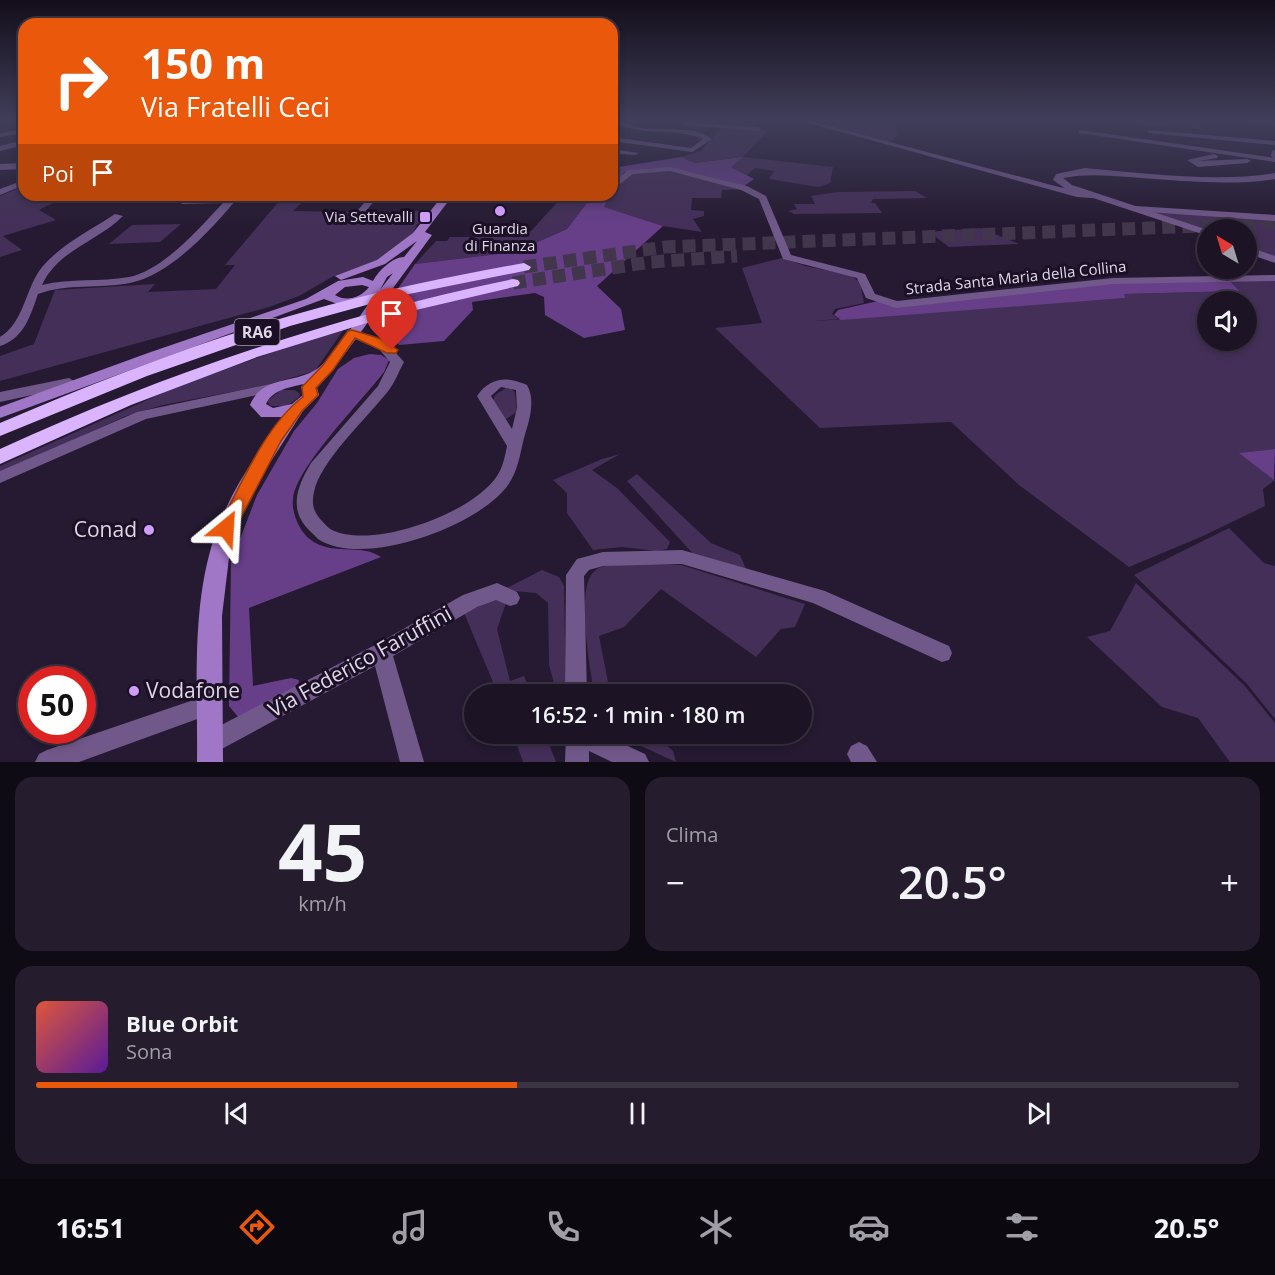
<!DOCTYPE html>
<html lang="it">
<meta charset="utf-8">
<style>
body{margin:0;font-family:"Open Sans",sans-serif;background:#251d2d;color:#f1f3f6;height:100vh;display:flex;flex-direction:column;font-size:22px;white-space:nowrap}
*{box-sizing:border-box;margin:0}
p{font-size:20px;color:#a09ea7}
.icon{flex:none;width:33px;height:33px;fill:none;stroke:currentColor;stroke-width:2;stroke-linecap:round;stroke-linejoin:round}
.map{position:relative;height:762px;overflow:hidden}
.sheet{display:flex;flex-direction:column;gap:15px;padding:15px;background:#0f0b14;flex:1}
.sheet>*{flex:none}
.banner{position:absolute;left:18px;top:18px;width:600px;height:183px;border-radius:18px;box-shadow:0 3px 9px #0003,0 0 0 2px #3a3342;background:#ea580c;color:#fff;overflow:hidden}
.needle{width:39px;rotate:322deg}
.controls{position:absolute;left:1197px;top:219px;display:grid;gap:12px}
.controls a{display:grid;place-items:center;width:60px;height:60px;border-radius:50%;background:#1c1425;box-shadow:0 3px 9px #0003,0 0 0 2px #3a3342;font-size:30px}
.speed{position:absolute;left:18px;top:666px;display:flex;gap:12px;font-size:30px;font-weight:700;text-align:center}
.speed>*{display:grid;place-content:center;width:78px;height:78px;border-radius:50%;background:#1c1425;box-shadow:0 3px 9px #0003,0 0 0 2px #3a3342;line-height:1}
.speed .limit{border:9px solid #d22;background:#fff;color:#111}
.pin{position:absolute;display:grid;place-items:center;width:51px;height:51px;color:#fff;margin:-62px -26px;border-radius:50% 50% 50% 0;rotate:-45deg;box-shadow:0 0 6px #0007}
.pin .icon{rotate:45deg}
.me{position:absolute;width:66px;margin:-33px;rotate:27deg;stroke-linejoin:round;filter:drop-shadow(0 0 4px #0008)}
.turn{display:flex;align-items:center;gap:21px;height:126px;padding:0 24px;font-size:27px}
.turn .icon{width:78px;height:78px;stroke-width:2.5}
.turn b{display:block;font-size:42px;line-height:51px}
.then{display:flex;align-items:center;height:57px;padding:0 24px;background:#0003;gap:12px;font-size:22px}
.big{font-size:45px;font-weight:600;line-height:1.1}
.sheet .widget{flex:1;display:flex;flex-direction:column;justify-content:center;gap:9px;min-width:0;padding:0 21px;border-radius:18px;background:#251d2d}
.sheet .dial{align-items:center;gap:0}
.dial b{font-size:78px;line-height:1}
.song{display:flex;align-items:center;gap:18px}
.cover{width:72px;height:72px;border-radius:9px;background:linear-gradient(135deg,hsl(10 70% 55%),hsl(270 70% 35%))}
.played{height:6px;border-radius:3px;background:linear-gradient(90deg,#ea580c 40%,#3a3342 40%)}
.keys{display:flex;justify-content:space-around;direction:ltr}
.heat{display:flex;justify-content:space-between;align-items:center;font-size:33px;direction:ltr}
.sheet .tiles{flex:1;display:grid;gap:15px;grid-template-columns:1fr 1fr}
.widget:last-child{grid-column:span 2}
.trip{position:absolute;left:464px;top:684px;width:348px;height:60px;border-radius:30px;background:#1c1425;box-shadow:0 3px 9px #0003,0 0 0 2px #3a3342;font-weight:600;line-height:60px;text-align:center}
.menu{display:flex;height:96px;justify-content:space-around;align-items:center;background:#0b080f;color:#a09ea7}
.menu .icon{width:42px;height:42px}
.menu .current{color:#ea580c}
.menu b{font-size:27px;color:#f1f3f6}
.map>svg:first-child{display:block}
.green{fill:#442f58;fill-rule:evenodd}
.forest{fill:#673f89}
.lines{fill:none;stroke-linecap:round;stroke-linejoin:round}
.motorway-tunnel{stroke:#41364c;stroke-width:13;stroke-dasharray:13 7;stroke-linecap:butt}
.minor{fill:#71588a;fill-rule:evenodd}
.tertiary{fill:#71588a;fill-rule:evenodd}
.secondary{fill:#a077c7;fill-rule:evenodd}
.motorway{fill:#dab4ff;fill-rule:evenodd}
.route{fill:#ea580c;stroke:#983908;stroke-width:1.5}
.poi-dot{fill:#d09dff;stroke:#1c1027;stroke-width:2}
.labels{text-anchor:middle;stroke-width:6;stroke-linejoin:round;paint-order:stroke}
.far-poi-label{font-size:15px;fill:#dfd7e7;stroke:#1c1027;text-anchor:end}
.far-street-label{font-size:15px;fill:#dfd7e7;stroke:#1c1027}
.shield{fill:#1c1027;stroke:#a49bad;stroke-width:1.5}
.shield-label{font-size:16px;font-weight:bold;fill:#dfd7e7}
.near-poi-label{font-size:21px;fill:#dfd7e7;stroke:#1c1027;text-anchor:end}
.near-street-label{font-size:21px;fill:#dfd7e7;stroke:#1c1027}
</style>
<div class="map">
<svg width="1275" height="762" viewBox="0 0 1275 762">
<rect width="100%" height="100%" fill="#251a31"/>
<g class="green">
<path d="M1107,120H1193L1205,130L1109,122Z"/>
<path d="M897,124L898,135L890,142L820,125Z"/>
<path d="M721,128L767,131L743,157L833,167L830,183L818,187L769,179L774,171L755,168L747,175L731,167L741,157L695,163L681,157L701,151Z"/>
<path d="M670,169L743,189L722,190L721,198H692L691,210L704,211V216L693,219L702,232L663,226L603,207C621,171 631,172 670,169Z"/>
<path d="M24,186V195H78L100,201C89,203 82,198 72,198C60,198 45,207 39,210L56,220L3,236L22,250L0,257V196Z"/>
<path d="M915,191L927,198L873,199L871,203H875L882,213L794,214L788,211L797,209L794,204H815L811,196L838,192Z"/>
<path d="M244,195H310L293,211L355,212L346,223H378L368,211H430L423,222L417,224L413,234L376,261L332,277L299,296L269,307L0,381V356L34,344L55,290L155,284L148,292L216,289L235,265H225L281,199H240Z"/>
<path d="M564,195H593L567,229L515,252L415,264L436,241H447L450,237H508L531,231Z"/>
<path d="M1136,209L1275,215V260L1247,249L1246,230H1208L1207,233Z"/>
<path d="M181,224L160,242L109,244L132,225Z"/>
<path d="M980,228L1019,244L949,247L929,232Z"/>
<path d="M782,258L805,266L850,275L860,282L864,303L835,309L832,314L838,319L815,321L1124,298L1123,294L1238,291L1228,279L1275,278V449L1240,453L1275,480L1263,489L1265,506L1203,536L1129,567L1019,485L951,422L820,428L715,328L762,323L742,268ZM1208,302H1246V340H1208Z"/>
<path d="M346,326L315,371L263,386L163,405L126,416L0,473V466L176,387Z"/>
<path d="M506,388L512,389L515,393L517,412L506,419L499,416L493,401L495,395Z"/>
<path d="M281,390H295L300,394L299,397L287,406H271L267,401Z"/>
<path d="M620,454L592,470L617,488L670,542L667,549L657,551L622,547L593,550L567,513V493L553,480L602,459Z"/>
<path d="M637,474L711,543L740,555L746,569L695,556L627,481Z"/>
<path d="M1229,528L1264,563L1275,566V719L1247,684L1134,575Z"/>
<path d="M638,564L681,565L805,604L795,627L781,629L756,657L661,589L624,627L599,636L609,687L616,694H594C591,669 573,584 597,569C607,563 627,565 638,564Z"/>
<path d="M542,570L559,577L564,586L566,694H557L549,665L548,603L536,593L503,590Z"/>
<path d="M1136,583L1244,685L1275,723V762H1230L1198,718L1162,707L1087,637L1110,631Z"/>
<path d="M494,599L506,603L497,629L510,681L524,676L531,694H498L464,613Z"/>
<path d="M513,734H545L556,762H523Z"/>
<path d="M615,734H655L673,751L676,762Z"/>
</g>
<g class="forest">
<path d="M681,157L695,163L743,157L731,167L754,179L744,186C702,175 669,162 624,172L612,191V168Z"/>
<path d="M593,195H609L604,207L663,226L597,286L621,309L625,330L584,338L545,315L544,297L535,293L472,302L473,310L444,341L399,345L376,320L415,264L515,252L567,229Z"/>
<path d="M1228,279L1239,291L1124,294L1125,298L841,320L834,315L838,310L878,301L890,305L1113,281Z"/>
<path d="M370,354L381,355L389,360L384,372C362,401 296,467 293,499C291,512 300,533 311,540C332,556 361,543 381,557L249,608L253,686L291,678L299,680L298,687L240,719L229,706L231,562L257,495L294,431L317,403L338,369L354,358Z"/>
<path d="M1275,449L1274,480L1239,453Z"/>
</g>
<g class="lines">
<g class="motorway-tunnel">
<path d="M524,267L665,247L1275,223"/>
<path d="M513,283L651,262L737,256"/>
</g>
<g class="minor">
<path d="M619,120C627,123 633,126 642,128C665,131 692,125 712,139L692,152L612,141V137L691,148L703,139C675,127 644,137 617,123Z"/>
<path d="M798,120H807L1055,186L1096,195L1092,198L1077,197Z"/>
<path d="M1245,120H1275V124L1248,122Z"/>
<path d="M685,122L758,127L761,129L758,131L683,125Z"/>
<path d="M24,129V133L0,137V133Z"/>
<path d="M1081,130L1275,158V162L1079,133V131Z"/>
<path d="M1150,130L1275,141V145L1148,133V131Z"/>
<path d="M612,149L639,153L635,155L612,153Z"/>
<path d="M1214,154L1218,156L1217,158L1198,161L1247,159L1251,161L1247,163L1198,167L1187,160Z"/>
<path d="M670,167L747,186L766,196L791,255L865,274L875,294L897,301L1113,278L1275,275V281L1113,284L896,308L866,298L857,278L783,259L759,199L741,190L670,171L633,174L612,190V183L628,170Z"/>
<path d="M24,180V185L0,195V189Z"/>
<path d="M231,195H240C215,226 171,275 130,283C99,289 68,283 38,294C31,314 24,339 0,346V337C25,322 25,287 43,266C62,244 91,230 115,214L123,216C97,242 58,250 42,285C71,278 100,282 129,277C164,270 200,227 223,203L183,204L180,203V199L229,197Z"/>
<path d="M313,195H379L358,221L355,222L350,219L365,202L310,200V196Z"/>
<path d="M1136,206L1275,215V221L1133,211L1131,209Z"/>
<path d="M352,329L388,344L404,362C399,371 395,382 389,390C368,417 320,461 314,492C311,504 314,513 322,521C325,524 328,528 332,530C373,550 473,513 497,476C503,467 505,456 507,446L477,396C490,377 507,376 527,385C536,401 529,421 524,438C520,454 518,471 508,485C479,526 363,569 318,539C315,536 311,532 308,529C288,508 298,485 311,463L378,386L390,362L379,349L348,336L346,333L348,330ZM501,387L516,390L517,408L512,429L491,396Z"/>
<path d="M275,383L282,387L280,390L146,419L0,483V471L137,412Z"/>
<path d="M682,550L825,591L949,646L952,653L949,660L942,662L813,603L682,564L603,566L589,570L584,576L587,694H565L566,575L577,559L603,552Z"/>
<path d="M497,583L517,592L520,598L517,604L510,606L496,600L477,607L393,656L424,762H400L375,666L218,751L210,754L202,751L199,743L202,735L375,645L463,595Z"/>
<path d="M211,694L219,697L222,704L219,711L211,714L79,762H35L39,754L47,750Z"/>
<path d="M566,734H602L645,754L649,762H612L589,751V762H565Z"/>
<path d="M859,742L867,746L877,762H851L847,754L851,746Z"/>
</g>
<g class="tertiary">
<path d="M24,140V145L0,151V146Z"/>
<path d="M1275,150V159L1271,156L1272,151Z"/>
<path d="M24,163V169L0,170V164Z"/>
<path d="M1085,168C1144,173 1217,183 1275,173V179C1232,186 1185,181 1141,178C1114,176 1090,173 1063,178L1072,185L1208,230V236L1066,189L1053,180L1056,174Z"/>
<path d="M1246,246L1275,256V263L1246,253Z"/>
<path d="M69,378L77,383L74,386L0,402V392Z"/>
</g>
<path class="secondary" d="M443,195H453L425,232L432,235L333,370L317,388L319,395L303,411L266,469L248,500L236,530L229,558L222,616L223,762H197C198,685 190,600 218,527C233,487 258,452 283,417H261L250,405C262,375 295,384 317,369C330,361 361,314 372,299L343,306L324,299L0,418V407L148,353L306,299L338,281L363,277L373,281C379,270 393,257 404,257L417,241L385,264L341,280L335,276L377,260L413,233ZM393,273L380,290L387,277ZM362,285L369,287C361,298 346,302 335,295L345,287ZM304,384L301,387L303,395L292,404L273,408L266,404C272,390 290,387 304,384Z"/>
<g class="motorway">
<path d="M524,263L531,267L529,270L399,296L290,326L147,376L0,436V423C107,377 216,335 329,305C393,288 458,275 524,263Z"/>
<path d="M513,279L518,280L520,283L518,286L386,317L257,357L131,405L0,464V449C166,373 335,316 513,279Z"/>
</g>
</g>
<linearGradient id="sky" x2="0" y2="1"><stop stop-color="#140e1b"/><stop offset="0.53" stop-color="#403e5a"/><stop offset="1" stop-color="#403e5a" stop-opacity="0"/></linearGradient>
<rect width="1275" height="226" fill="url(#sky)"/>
<path class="route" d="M352,330L382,339L398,350L396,353H387L355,338L333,370L316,388L318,395L302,411L281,441L233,533H220L218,528C240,487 265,425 303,397L302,387L323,365L348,331Z"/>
<g class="poi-dot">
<circle cx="500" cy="211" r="6"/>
<rect x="419" y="211" width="12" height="12" rx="3"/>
<circle cx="149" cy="530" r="6"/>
<circle cx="134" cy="691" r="6"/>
</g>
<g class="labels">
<g class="far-poi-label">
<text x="413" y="222">Via Settevalli</text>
<text x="500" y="234" text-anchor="middle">Guardia<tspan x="500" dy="17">di Finanza</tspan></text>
</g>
<g class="far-street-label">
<text transform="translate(1016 278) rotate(-6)" y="5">Strada Santa Maria della Collina</text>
</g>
<rect class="shield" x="234.5" y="319" width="45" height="26" rx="4.5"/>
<g class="shield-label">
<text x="257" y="338">RA6</text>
</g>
<g class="near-poi-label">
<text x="137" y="537">Conad</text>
<text x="146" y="698" text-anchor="start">Vodafone</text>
</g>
<g class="near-street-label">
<text transform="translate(360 662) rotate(-29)" y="7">Via Federico Faruffini</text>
</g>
</g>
</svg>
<div class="controls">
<a><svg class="needle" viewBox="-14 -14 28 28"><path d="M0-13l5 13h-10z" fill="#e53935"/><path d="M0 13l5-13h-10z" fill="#a09ea7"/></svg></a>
<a><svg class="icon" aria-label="sound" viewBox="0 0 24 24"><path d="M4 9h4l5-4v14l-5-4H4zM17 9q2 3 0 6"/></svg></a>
</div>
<div class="speed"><div class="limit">50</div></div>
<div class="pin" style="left:392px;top:350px;background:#d93025"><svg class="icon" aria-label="arrive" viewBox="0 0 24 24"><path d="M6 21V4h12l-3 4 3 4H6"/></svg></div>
<svg class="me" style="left:226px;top:528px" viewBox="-20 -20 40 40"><path d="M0-17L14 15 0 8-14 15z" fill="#ea580c" stroke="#fff" stroke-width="4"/></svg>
<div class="trip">16:52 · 1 min · 180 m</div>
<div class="banner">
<div class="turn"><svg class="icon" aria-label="right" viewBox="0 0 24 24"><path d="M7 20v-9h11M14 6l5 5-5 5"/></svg><div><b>150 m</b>Via Fratelli Ceci</div></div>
<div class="then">Poi<svg class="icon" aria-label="arrive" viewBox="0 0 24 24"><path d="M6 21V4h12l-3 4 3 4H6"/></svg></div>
</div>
</div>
<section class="sheet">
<div class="tiles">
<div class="widget dial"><b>45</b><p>km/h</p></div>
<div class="widget"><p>Clima</p>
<div class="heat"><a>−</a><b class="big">20.5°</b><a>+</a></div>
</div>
<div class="widget">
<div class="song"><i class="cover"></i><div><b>Blue Orbit</b><p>Sona</p></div></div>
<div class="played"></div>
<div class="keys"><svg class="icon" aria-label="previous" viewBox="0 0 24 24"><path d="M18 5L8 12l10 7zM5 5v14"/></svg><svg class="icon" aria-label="pause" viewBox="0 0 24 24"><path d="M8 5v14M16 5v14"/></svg><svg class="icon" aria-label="next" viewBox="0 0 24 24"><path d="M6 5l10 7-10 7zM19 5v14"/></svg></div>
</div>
</div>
</section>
<nav class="menu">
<b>16:51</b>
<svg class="icon current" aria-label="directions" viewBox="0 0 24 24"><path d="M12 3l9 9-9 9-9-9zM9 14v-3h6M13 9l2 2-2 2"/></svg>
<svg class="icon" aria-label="music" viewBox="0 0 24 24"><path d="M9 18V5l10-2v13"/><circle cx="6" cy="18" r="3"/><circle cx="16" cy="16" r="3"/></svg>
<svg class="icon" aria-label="phone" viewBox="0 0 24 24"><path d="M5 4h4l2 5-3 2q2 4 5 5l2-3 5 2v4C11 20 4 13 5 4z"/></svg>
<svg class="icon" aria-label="climate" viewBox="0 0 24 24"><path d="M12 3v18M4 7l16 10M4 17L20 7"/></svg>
<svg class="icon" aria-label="car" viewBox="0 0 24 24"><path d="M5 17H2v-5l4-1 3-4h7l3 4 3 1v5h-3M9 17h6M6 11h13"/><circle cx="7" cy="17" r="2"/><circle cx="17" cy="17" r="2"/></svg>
<svg class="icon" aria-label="filters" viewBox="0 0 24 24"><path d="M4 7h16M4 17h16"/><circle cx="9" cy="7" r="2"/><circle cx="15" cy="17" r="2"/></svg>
<b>20.5°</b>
</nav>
